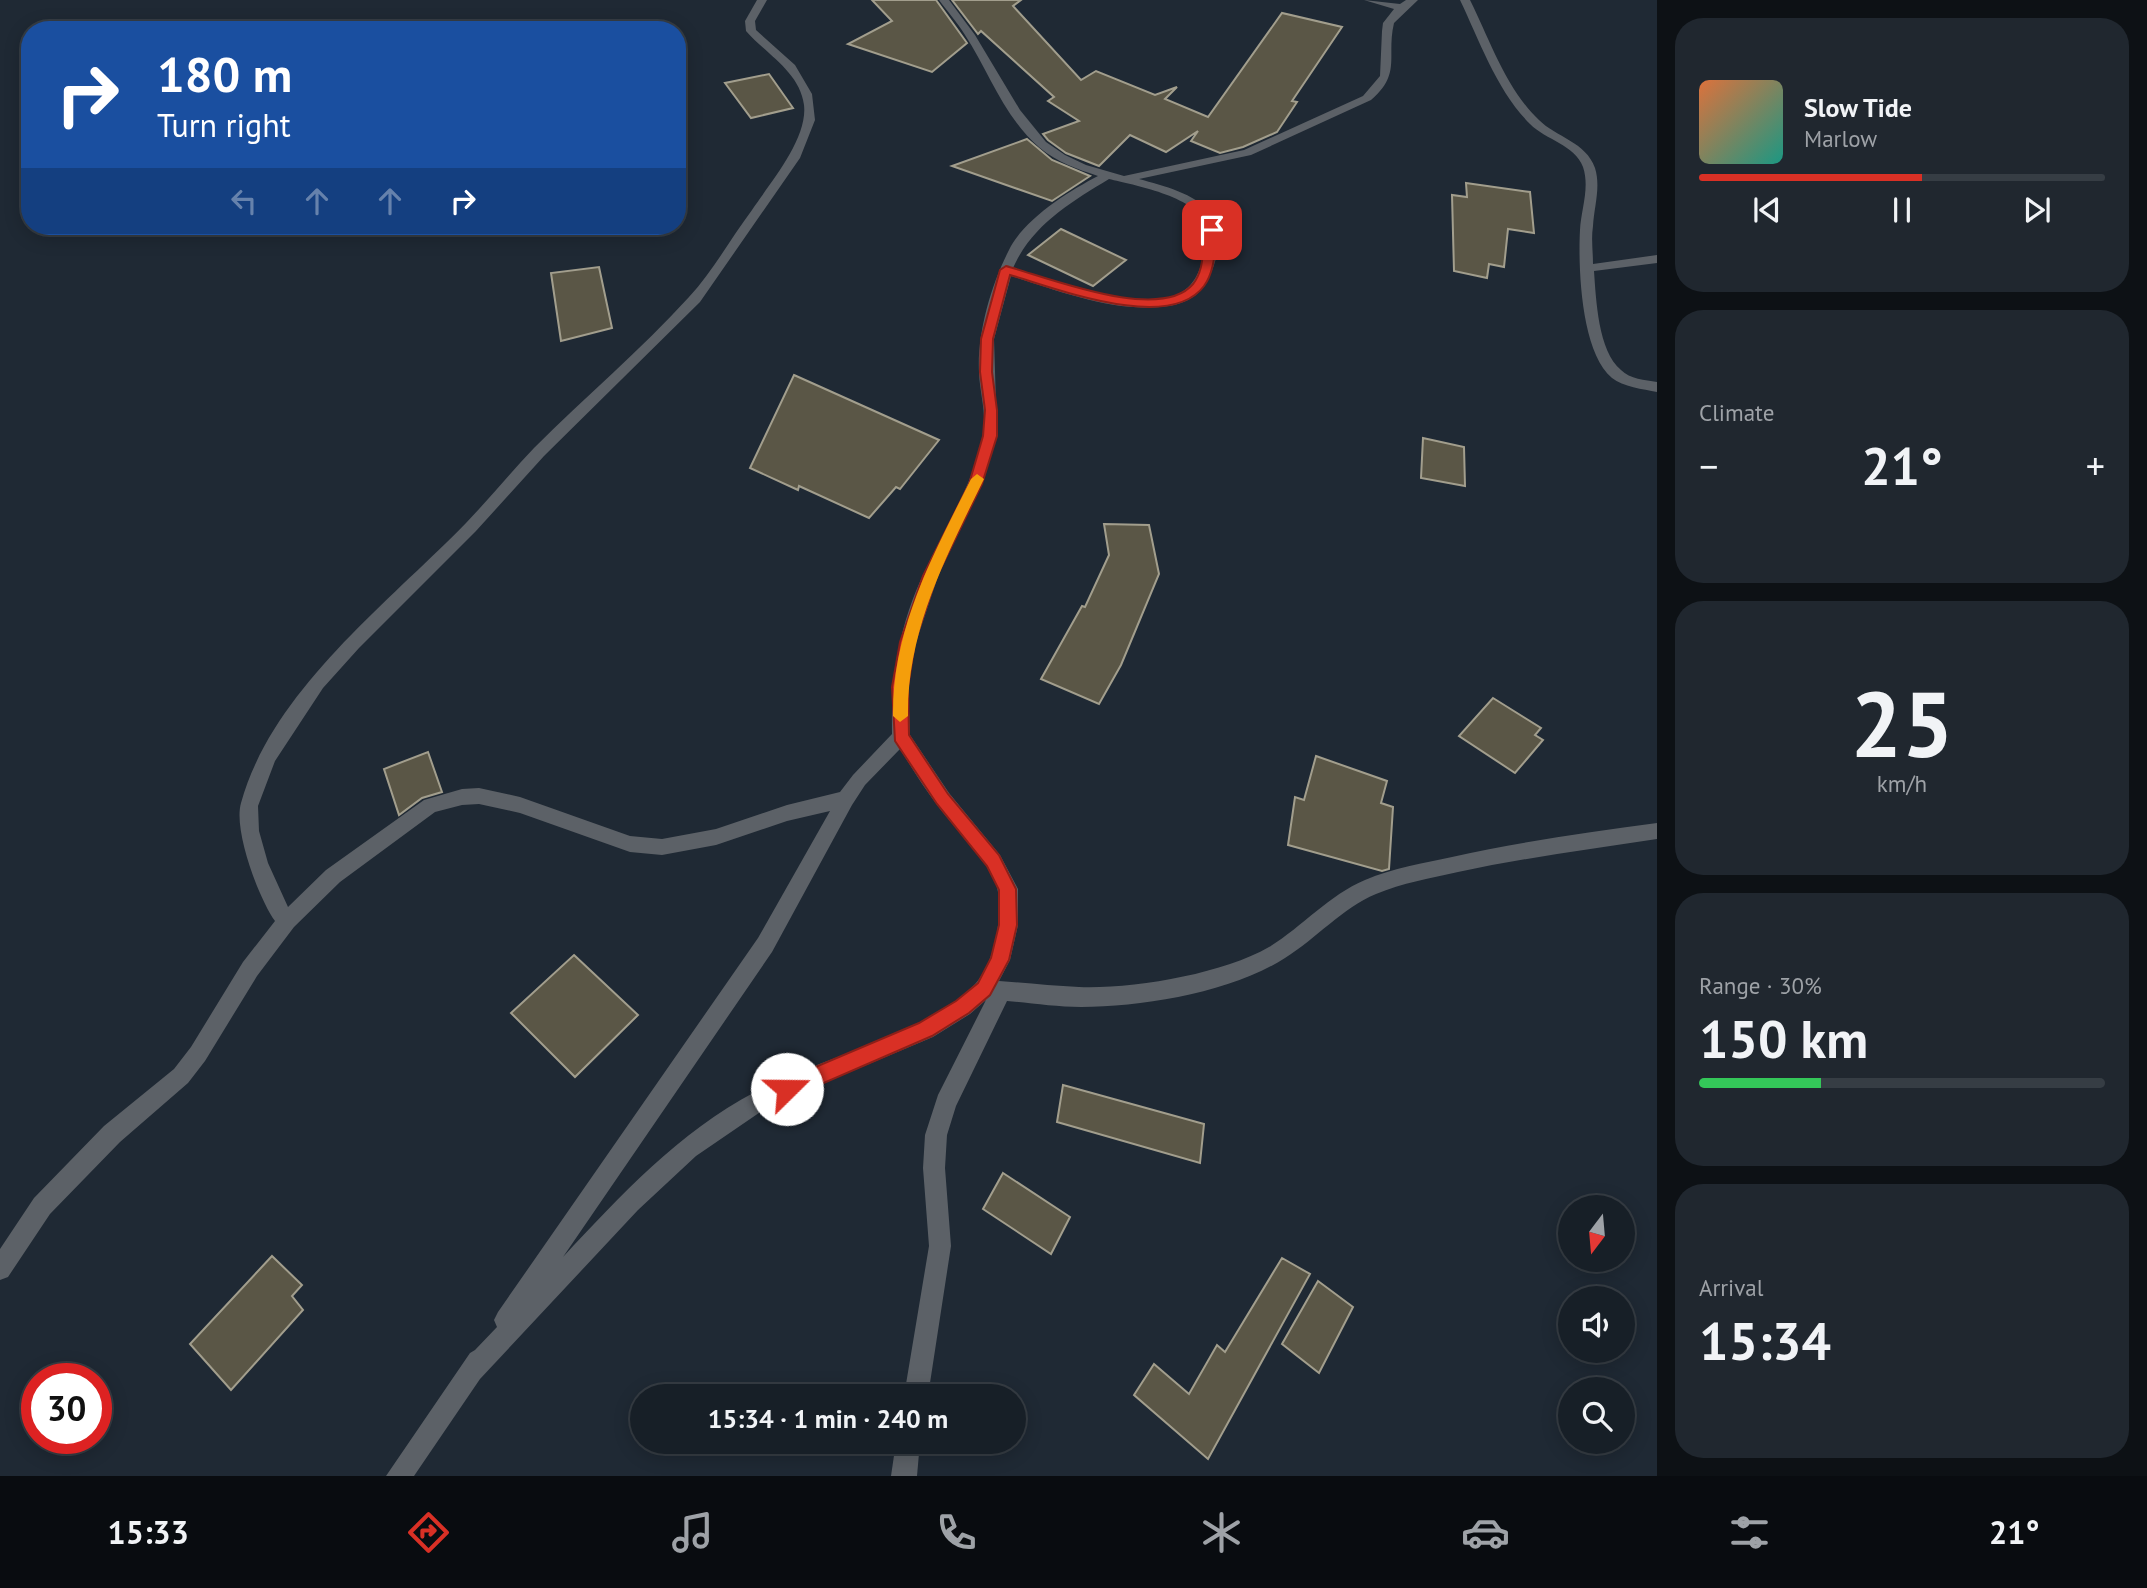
<!DOCTYPE html>
<meta charset="utf-8">
<style>
body{margin:0;font-family:"PT Sans",sans-serif;background:#20272f;color:#f1f3f6;height:100vh;display:flex;flex-direction:column;font-size:26px;white-space:nowrap}
*{box-sizing:border-box;margin:0}
p{font-size:23px;color:#9ea2a7}
.icon{flex:none;width:38px;height:38px;fill:none;stroke:currentColor;stroke-width:2;stroke-linecap:round;stroke-linejoin:round}
.map{position:relative;flex:1;overflow:hidden}
.sheet{display:flex;flex-direction:column;gap:18px;padding:18px;background:#0d1115;width:490px}
.sheet>*{flex:none}
.top-card{position:absolute;left:21px;top:21px;width:665px;height:214px;border-radius:28px;box-shadow:0 4px 18px #0003,0 0 0 2px #363d44;background:#1a4fa0;color:#fff;overflow:hidden}
.needle{width:46px;rotate:196deg}
.tools{position:absolute;left:1558px;top:1195px;display:grid;gap:14px}
.tools a{display:grid;place-items:center;width:77px;height:77px;border-radius:50%;background:#171f27;box-shadow:0 4px 18px #0003,0 0 0 2px #363d44;font-size:35px}
.speed{position:absolute;left:21px;top:1363px;display:flex;gap:14px;font-size:35px;font-weight:700;text-align:center}
.speed>*{display:grid;place-content:center;width:91px;height:91px;border-radius:50%;background:#171f27;box-shadow:0 4px 18px #0003,0 0 0 2px #363d44;line-height:1}
.speed .limit{border:10px solid #d22;background:#fff;color:#111}
.pin{position:absolute;display:grid;place-items:center;width:60px;height:60px;color:#fff;margin:-30px;border-radius:14px;box-shadow:0 4px 10px #0006}
.me{position:absolute;width:77px;margin:-38px;rotate:68deg;stroke-linejoin:round;filter:drop-shadow(0 0 5px #0008)}
.turn{display:flex;align-items:center;gap:24px;height:147px;padding:0 21px;font-size:32px}
.turn .icon{width:91px;height:91px;stroke-width:2.5}
.turn b{display:block;font-size:49px;line-height:60px}
.lanes{display:flex;align-items:center;height:66px;padding:0 21px;background:#0003;justify-content:center;gap:35px;direction:ltr}
.lanes .off{opacity:.35}
.big{font-size:52px;font-weight:600;line-height:1.1}
.sheet .card{flex:1;display:flex;flex-direction:column;justify-content:center;gap:10px;min-width:0;padding:0 24px;border-radius:28px;background:#20272f}
.sheet .dial{align-items:center;gap:0}
.dial b{font-size:91px;line-height:1}
.song{display:flex;align-items:center;gap:21px}
.cover{width:84px;height:84px;border-radius:10px;background:linear-gradient(135deg,hsl(20 70% 55%),hsl(170 70% 35%))}
.played{height:7px;border-radius:4px;background:linear-gradient(90deg,#d93025 55%,#363d44 55%)}
.keys{display:flex;justify-content:space-around;direction:ltr}
.heat{display:flex;justify-content:space-between;align-items:center;font-size:38px;direction:ltr}
.charge{height:10px;border-radius:5px;background:linear-gradient(90deg,#34c759 30%,#363d44 0)}
.trip{position:absolute;left:630px;top:1384px;width:396px;height:70px;border-radius:35px;background:#171f27;box-shadow:0 4px 18px #0003,0 0 0 2px #363d44;font-weight:600;line-height:70px;text-align:center}
.tabs{display:flex;height:112px;justify-content:space-around;align-items:center;background:#090c10;color:#9ea2a7}
.tabs .icon{width:49px;height:49px}
.tabs .on{color:#d93025}
.tabs b{font-size:32px;color:#f1f3f6}
main{display:flex;flex:1;min-height:0}
.map>svg:first-child{display:block}
.building{fill:#5a5646;stroke:#a29e8d;stroke-width:2}
.lines{fill:none;stroke-linecap:round;stroke-linejoin:round}
.street{fill:#5c6167;fill-rule:evenodd}
.route{fill:#d93025;stroke:#8d1f18;stroke-width:2}
.slow{fill:#f59e0b}
</style>
<main>
<div class="map">
<svg width="1657" height="1476" viewBox="0 0 1657 1476">
<rect width="100%" height="100%" fill="#1f2934"/>
<g class="building">
<path d="M872,0H936L967,43L932,72L848,44L892,21Z"/>
<path d="M952,0H1021L1013,6L1081,80L1096,71L1155,95L1177,87L1165,99L1208,117L1282,13L1342,27L1292,101L1297,102L1277,132L1243,147L1220,153L1191,141L1198,131L1166,152L1130,135L1099,166L1066,153L1048,140L1043,134L1079,121L1048,101L1054,97L981,31L978,34Z"/>
<path d="M769,74L793,108L751,118L725,83Z"/>
<path d="M1027,139L1052,160L1090,176L1052,201L952,166Z"/>
<path d="M1466,183L1530,192L1534,233L1508,229L1504,267L1489,264L1487,278L1454,271L1452,195L1467,197Z"/>
<path d="M1061,229L1126,260L1093,286L1028,255Z"/>
<path d="M599,267L612,328L561,341L551,273Z"/>
<path d="M794,375L939,440L900,489L896,487L869,518L799,486L798,490L750,468Z"/>
<path d="M1423,438L1464,447L1465,486L1421,478Z"/>
<path d="M1104,524L1149,525L1159,574L1121,665L1099,704L1041,679L1082,606L1085,607L1109,555Z"/>
<path d="M1493,698L1541,728L1535,735L1543,740L1515,773L1459,736Z"/>
<path d="M428,752L442,792L422,798L399,815L384,769Z"/>
<path d="M1316,756L1387,781L1381,803L1393,807L1389,869L1382,871L1288,845L1295,797L1304,800Z"/>
<path d="M574,955L638,1015L575,1077L511,1013Z"/>
<path d="M1063,1085L1204,1124L1200,1163L1057,1122Z"/>
<path d="M1003,1173L1070,1217L1051,1254L983,1209Z"/>
<path d="M272,1256L302,1285L292,1296L303,1310L231,1390L190,1344Z"/>
<path d="M1282,1258L1310,1274L1208,1459L1134,1395L1154,1364L1189,1394L1217,1345L1225,1352Z"/>
<path d="M1318,1281L1353,1307L1319,1373L1282,1344Z"/>
</g>
<g class="lines">
<g class="street">
<path d="M757,0H767L755,21L756,30L795,65L812,94L815,120L800,158L700,302L544,456L476,531L359,648L323,688L275,761L258,806L259,831L268,863L288,907L326,870L424,800L462,789L479,788L520,797L630,836L662,839L716,829L787,805L840,792L853,775L892,734C891,677 899,625 924,573C944,529 973,485 983,437C987,415 980,394 979,373C977,333 991,285 1009,250C1024,219 1069,191 1098,176C1077,169 1057,162 1040,148C1005,119 989,72 965,35C957,22 948,12 939,0H949L975,35L1020,110L1046,142L1065,155L1086,165L1124,176L1244,150L1363,96L1380,76L1382,31L1383,23L1394,9L1364,0L1400,4L1406,0H1418L1394,23C1386,57 1402,73 1371,100L1251,155L1139,179C1164,186 1194,193 1211,213C1228,234 1214,277 1198,293C1191,300 1178,305 1168,306C1117,314 1059,291 1011,276L994,339L997,436L982,484L938,576L916,642L908,687L910,735L949,793L1000,855L1018,889V925L1010,960L999,981C1026,983 1052,986 1079,987C1134,989 1222,974 1269,947C1302,927 1329,895 1365,880C1393,868 1424,863 1452,857C1520,842 1588,832 1657,823V839C1590,849 1524,858 1458,872C1431,878 1402,883 1376,894C1342,908 1316,939 1285,958C1232,992 1144,1007 1081,1007C1056,1007 1031,1003 1007,1001L956,1106L947,1135L945,1168L951,1246L928,1396H904L929,1246L923,1168L925,1135L938,1095L986,1000L970,1014L933,1037L769,1106L696,1156L638,1210L480,1379L414,1476H386L470,1353L475,1350L497,1327L494,1320L498,1312L758,938L830,811L787,821L716,845L662,855L630,852L520,813L479,804L462,805L435,812L340,882L294,927L257,976L205,1061L188,1083L120,1142L50,1214L8,1277L0,1280V1249L34,1198L104,1126L174,1069L191,1047L243,962L275,921C259,899 233,830 241,803C272,691 387,604 466,523C489,499 511,472 534,448C585,397 641,350 689,297C713,271 731,238 752,210C770,183 808,139 804,105C800,72 766,54 746,31L745,21ZM1109,179C1133,185 1195,196 1204,223C1208,236 1204,252 1201,265C1196,281 1187,293 1169,297C1125,309 1056,282 1013,268C1032,225 1071,202 1109,179ZM900,749C912,768 924,788 938,806C954,828 995,866 998,892C1002,920 995,960 976,983C932,1034 815,1059 755,1092C679,1132 621,1195 563,1257L772,952L852,805L865,785Z"/>
<path d="M1460,0H1470C1490,40 1506,89 1539,120C1556,137 1586,142 1595,168C1601,187 1594,207 1593,226C1591,239 1593,251 1593,264L1657,255V263L1594,271C1596,299 1598,351 1621,370C1630,379 1645,380 1657,382V392C1643,389 1623,387 1612,378C1581,352 1578,268 1580,230C1581,210 1590,188 1583,167C1575,145 1546,140 1530,124C1497,91 1480,42 1460,0Z"/>
<path d="M896,1442H920L917,1476H891Z"/>
</g>
</g>
<path class="route" d="M1208,227L1218,230C1215,248 1215,271 1204,286C1169,333 1055,288 1010,275L993,339L992,372L997,410V436L982,484L937,576L915,642L908,687L909,735L948,794L999,855L1016,889L1017,925L1009,960L990,995L969,1013L932,1036L787,1099L780,1096L777,1089L780,1082L919,1023L956,1001L978,983L991,958L999,925V890L987,866L937,804L895,741L892,687L900,642L923,576L969,484L983,436L985,410L980,372L981,339L1000,270L1006,266C1047,277 1160,323 1193,284C1206,268 1201,245 1208,227Z"/>
<path class="slow" d="M977,474L984,479C947,555 907,629 908,716L900,722L893,716C892,629 933,555 971,479Z"/>
</svg>
<div class="tools">
<a><svg class="needle" viewBox="-14 -14 28 28"><path d="M0-13l5 13h-10z" fill="#e53935"/><path d="M0 13l5-13h-10z" fill="#9ea2a7"/></svg></a>
<a><svg class="icon" aria-label="sound" viewBox="0 0 24 24"><path d="M4 9h4l5-4v14l-5-4H4zM17 9q2 3 0 6"/></svg></a>
<a><svg class="icon" aria-label="search" viewBox="0 0 24 24"><circle cx="10" cy="10" r="6"/><path d="M15 15l6 6"/></svg></a>
</div>
<div class="speed"><div class="limit">30</div></div>
<div class="pin" style="left:1212px;top:230px;background:#d93025"><svg class="icon" aria-label="arrive" viewBox="0 0 24 24"><path d="M6 21V4h12l-3 4 3 4H6"/></svg></div>
<svg class="me" style="left:787px;top:1089px" viewBox="-20 -20 40 40"><circle r="19" fill="#fff"/><path d="M0-13L10 11 0 6-10 11z" fill="#d93025"/></svg>
<div class="trip">15:34 · 1 min · 240 m</div>
<div class="top-card">
<div class="turn"><svg class="icon" aria-label="right" viewBox="0 0 24 24"><path d="M7 20v-9h11M14 6l5 5-5 5"/></svg><div><b>180 m</b>Turn right</div></div>
<div class="lanes"><svg class="icon off" aria-label="left" viewBox="0 0 24 24"><path d="M17 20v-9H6M10 6l-5 5 5 5"/></svg><svg class="icon off" aria-label="ahead" viewBox="0 0 24 24"><path d="M12 20V5M6 11l6-6 6 6"/></svg><svg class="icon off" aria-label="ahead" viewBox="0 0 24 24"><path d="M12 20V5M6 11l6-6 6 6"/></svg><svg class="icon" aria-label="right" viewBox="0 0 24 24"><path d="M7 20v-9h11M14 6l5 5-5 5"/></svg></div>
</div>
</div>
<section class="sheet">
<div class="card">
<div class="song"><i class="cover"></i><div><b>Slow Tide</b><p>Marlow</p></div></div>
<div class="played"></div>
<div class="keys"><svg class="icon" aria-label="previous" viewBox="0 0 24 24"><path d="M18 5L8 12l10 7zM5 5v14"/></svg><svg class="icon" aria-label="pause" viewBox="0 0 24 24"><path d="M8 5v14M16 5v14"/></svg><svg class="icon" aria-label="next" viewBox="0 0 24 24"><path d="M6 5l10 7-10 7zM19 5v14"/></svg></div>
</div>
<div class="card"><p>Climate</p>
<div class="heat"><a>−</a><b class="big">21°</b><a>+</a></div>
</div>
<div class="card dial"><b>25</b><p>km/h</p></div>
<div class="card"><p>Range · 30%</p><b class="big">150 km</b><div class="charge"></div></div>
<div class="card"><p>Arrival</p><b class="big">15:34</b></div>
</section>
</main>
<nav class="tabs">
<b>15:33</b>
<svg class="icon on" aria-label="directions" viewBox="0 0 24 24"><path d="M12 3l9 9-9 9-9-9zM9 14v-3h6M13 9l2 2-2 2"/></svg>
<svg class="icon" aria-label="music" viewBox="0 0 24 24"><path d="M9 18V5l10-2v13"/><circle cx="6" cy="18" r="3"/><circle cx="16" cy="16" r="3"/></svg>
<svg class="icon" aria-label="phone" viewBox="0 0 24 24"><path d="M5 4h4l2 5-3 2q2 4 5 5l2-3 5 2v4C11 20 4 13 5 4z"/></svg>
<svg class="icon" aria-label="climate" viewBox="0 0 24 24"><path d="M12 3v18M4 7l16 10M4 17L20 7"/></svg>
<svg class="icon" aria-label="car" viewBox="0 0 24 24"><path d="M5 17H2v-5l4-1 3-4h7l3 4 3 1v5h-3M9 17h6M6 11h13"/><circle cx="7" cy="17" r="2"/><circle cx="17" cy="17" r="2"/></svg>
<svg class="icon" aria-label="filters" viewBox="0 0 24 24"><path d="M4 7h16M4 17h16"/><circle cx="9" cy="7" r="2"/><circle cx="15" cy="17" r="2"/></svg>
<b>21°</b>
</nav>
